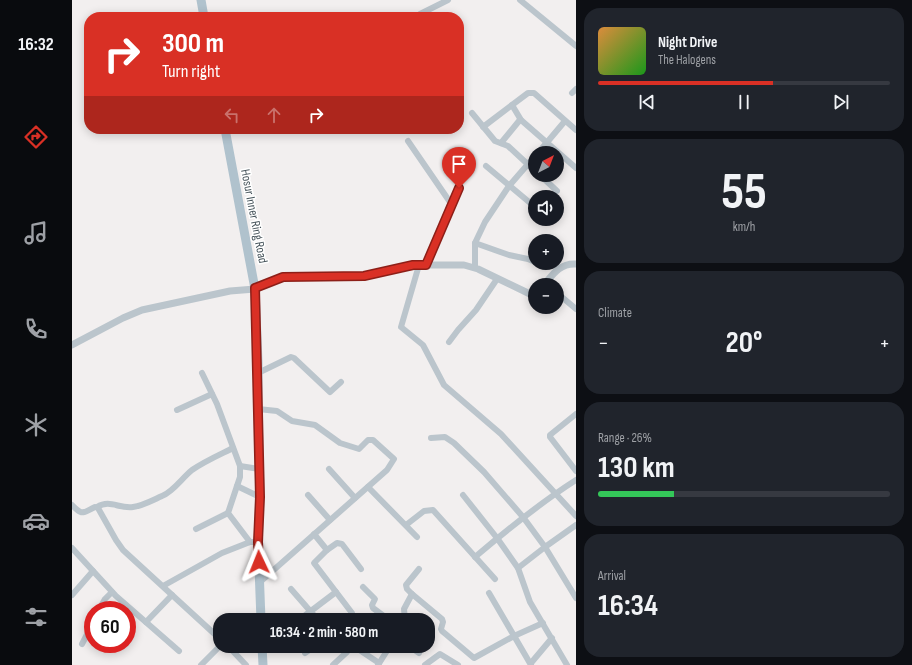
<!DOCTYPE html>
<meta charset="utf-8">
<style>
body{margin:0;font-family:"Sofia Sans Condensed",sans-serif;background:#20242c;color:#f1f3f6;height:100vh;display:flex;flex-direction:column;font-size:15px;white-space:nowrap}
*{box-sizing:border-box;margin:0}
p{font-size:13px;color:#9ea1a6}
.icon{flex:none;width:22px;height:22px;fill:none;stroke:currentColor;stroke-width:2;stroke-linecap:round;stroke-linejoin:round}
.map{position:relative;flex:1;overflow:hidden}
.drawer{display:flex;flex-direction:column;gap:8px;padding:8px;background:#0d0f14;width:336px}
.drawer>*{flex:none}
.banner{position:absolute;left:12px;top:12px;width:380px;height:122px;border-radius:16px;box-shadow:0 2px 10px #0003;background:#d93025;color:#fff;overflow:hidden}
.needle{width:26px;rotate:42deg}
.buttons{position:absolute;left:456px;top:146px;display:grid;gap:8px}
.buttons a{display:grid;place-items:center;width:36px;height:36px;border-radius:50%;background:#171b24;box-shadow:0 2px 10px #0003;font-size:20px}
.speed{position:absolute;left:12px;top:601px;display:flex;gap:8px;font-size:20px;font-weight:700;text-align:center}
.speed>*{display:grid;place-content:center;width:52px;height:52px;border-radius:50%;background:#171b24;box-shadow:0 2px 10px #0003;line-height:1}
.speed .limit{border:6px solid #d22;background:#fff;color:#111}
.pin{position:absolute;display:grid;place-items:center;width:34px;height:34px;color:#fff;margin:-41px -17px;border-radius:50% 50% 50% 0;rotate:-45deg;box-shadow:0 0 4px #0007}
.pin .icon{rotate:45deg}
.me{position:absolute;width:44px;margin:-22px;rotate:358deg;stroke-linejoin:round;filter:drop-shadow(0 0 3px #0008)}
.turn{display:flex;align-items:center;gap:14px;height:84px;padding:0 12px;font-size:18px}
.turn .icon{width:52px;height:52px;stroke-width:2.5}
.turn b{display:block;font-size:28px;line-height:34px}
.lanes{display:flex;align-items:center;height:38px;padding:0 12px;background:#0003;justify-content:center;gap:20px;direction:ltr}
.lanes .off{opacity:.35}
.big{font-size:30px;font-weight:700;line-height:1.1}
.drawer .tile{flex:1;display:flex;flex-direction:column;justify-content:center;gap:6px;min-width:0;padding:0 14px;border-radius:16px;background:#20242c}
.drawer .dial{align-items:center;gap:0}
.dial b{font-size:52px;line-height:1}
.song{display:flex;align-items:center;gap:12px}
.cover{width:48px;height:48px;border-radius:6px;background:linear-gradient(135deg,hsl(30 70% 55%),hsl(120 70% 35%))}
.played{height:4px;border-radius:2px;background:linear-gradient(90deg,#d93025 60%,#363941 60%)}
.keys{display:flex;justify-content:space-around;direction:ltr}
.heat{display:flex;justify-content:space-between;align-items:center;font-size:22px;direction:ltr}
.charge{height:6px;border-radius:3px;background:linear-gradient(90deg,#34c759 26%,#363941 0)}
.trip{position:absolute;left:141px;top:613px;width:222px;height:40px;border-radius:16px;background:#171b24;box-shadow:0 2px 10px #0003;font-weight:700;line-height:40px;text-align:center}
main{display:flex;flex:1;min-height:0}
.tabs{display:flex;flex-direction:column;width:72px;justify-content:space-around;align-items:center;background:#090b0e;color:#9ea1a6}
.tabs .icon{width:28px;height:28px}
.tabs .active{color:#d93025}
.tabs b{font-size:18px;color:#f1f3f6}
.map>svg:first-child{display:block}
.lines{fill:none;stroke-linecap:round;stroke-linejoin:round}
.minor{stroke:#bbc5cc;stroke-width:6}
.tertiary{stroke:#bbc5cc;stroke-width:7}
.primary{stroke:#b0c2cd;stroke-width:9}
.route-casing{stroke:#8d1f18;stroke-width:10}
.route{stroke:#d93025;stroke-width:7}
.labels{text-anchor:middle;stroke-width:3;stroke-linejoin:round;paint-order:stroke}
.street-label{font-size:13px;fill:#48555c;stroke:#fff}
</style>
<main>
<nav class="tabs">
<b>16:32</b>
<svg class="icon active" aria-label="directions" viewBox="0 0 24 24"><path d="M12 3l9 9-9 9-9-9zM9 14v-3h6M13 9l2 2-2 2"/></svg>
<svg class="icon" aria-label="music" viewBox="0 0 24 24"><path d="M9 18V5l10-2v13"/><circle cx="6" cy="18" r="3"/><circle cx="16" cy="16" r="3"/></svg>
<svg class="icon" aria-label="phone" viewBox="0 0 24 24"><path d="M5 4h4l2 5-3 2q2 4 5 5l2-3 5 2v4C11 20 4 13 5 4z"/></svg>
<svg class="icon" aria-label="climate" viewBox="0 0 24 24"><path d="M12 3v18M4 7l16 10M4 17L20 7"/></svg>
<svg class="icon" aria-label="car" viewBox="0 0 24 24"><path d="M5 17H2v-5l4-1 3-4h7l3 4 3 1v5h-3M9 17h6M6 11h13"/><circle cx="7" cy="17" r="2"/><circle cx="17" cy="17" r="2"/></svg>
<svg class="icon" aria-label="filters" viewBox="0 0 24 24"><path d="M4 7h16M4 17h16"/><circle cx="9" cy="7" r="2"/><circle cx="15" cy="17" r="2"/></svg>
</nav>
<div class="map">
<svg width="504" height="665" viewBox="0 0 504 665">
<rect width="100%" height="100%" fill="#f2efef"/>
<g class="lines">
<g class="minor">
<path d="M448,0L504,46"/>
<path d="M348,14L376,0"/>
<path d="M500,93L504,89"/>
<path d="M440,105L449,120"/>
<path d="M400,113L423,141L436,146L463,171"/>
<path d="M411,127L456,93H462L504,130"/>
<path d="M336,141L380,205"/>
<path d="M429,143L447,121L449,120L504,168"/>
<path d="M466,153L493,121"/>
<path d="M414,166L463,207"/>
<path d="M468,175L485,191"/>
<path d="M403,243L437,255L456,259L463,262"/>
<path d="M465,263L473,267"/>
<path d="M347,265L329,327L351,345L372,385L429,434L504,516"/>
<path d="M354,265L387,188"/>
<path d="M403,268V243L413,222L437,186L463,156"/>
<path d="M485,293L504,309"/>
<path d="M377,342L386,330L404,310L425,279"/>
<path d="M130,373L145,404L168,466V477L156,513L178,542"/>
<path d="M186,373L219,357L222,358L258,392L269,382"/>
<path d="M186,409L205,411L220,421L243,425L268,443L287,449L296,440H301L322,459L315,470L188,582"/>
<path d="M105,410L140,394"/>
<path d="M504,414L478,435V437L504,471"/>
<path d="M359,438L373,437L382,443L412,472L451,517L473,547L504,525"/>
<path d="M168,466L187,469"/>
<path d="M257,469L283,498"/>
<path d="M165,486L188,497"/>
<path d="M296,487L345,537"/>
<path d="M236,495L258,520"/>
<path d="M391,495L425,538L446,568L458,602L495,665"/>
<path d="M0,505C11,516 10,513 23,507L26,508L44,540L51,550L148,639"/>
<path d="M25,507C38,499 47,509 61,507C70,506 81,500 90,496C101,492 110,478 120,470C133,461 147,455 161,448"/>
<path d="M334,525L352,511L361,510L423,579"/>
<path d="M124,529L156,513"/>
<path d="M242,534L255,550L242,563L280,613V616L276,620"/>
<path d="M0,548L44,596L107,651"/>
<path d="M255,550L265,543L270,544L289,569"/>
<path d="M403,557C436,529 468,503 504,480"/>
<path d="M446,568L473,547L504,598"/>
<path d="M91,586L150,553L178,542H181"/>
<path d="M291,587L303,599L300,605L301,608L317,620"/>
<path d="M219,589L246,620"/>
<path d="M417,593L459,665"/>
<path d="M340,594L335,589L334,585L347,569"/>
<path d="M0,595L21,571"/>
<path d="M27,610L33,599L40,592"/>
<path d="M227,620L264,592"/>
<path d="M333,620L332,609L340,594L370,619L371,622L369,629L370,631L402,658L442,636L471,623"/>
<path d="M74,622L100,595"/>
<path d="M10,644L21,623"/>
<path d="M156,646L174,665"/>
<path d="M337,646L347,653"/>
<path d="M283,647L307,663"/>
<path d="M233,653L243,646"/>
<path d="M459,663L480,638"/>
<path d="M129,665L148,646"/>
<path d="M261,665L275,652L270,646"/>
<path d="M306,665L318,646"/>
<path d="M353,665L368,654L386,665"/>
</g>
<g class="tertiary">
<path d="M472,285C481,274 488,263 504,264"/>
<path d="M0,345L51,318L70,310L158,291L183,289L211,277H292L341,265H392L406,269L458,294H463"/>
</g>
<g class="primary">
<path d="M129,0L132,17"/>
<path d="M153,129L183,289L186,363V409L188,497L186,542L189,620"/>
<path d="M190,646L191,665"/>
</g>
</g>
<g class="lines">
<defs>
<path id="route" d="M187,562L186,542L188,497L183,288L211,277L292,276L341,265H354L387,188"/>
</defs>
<use href="#route" class="route-casing"/>
<use href="#route" class="route"/>
</g>
<g class="labels">
<g class="street-label">
<text transform="translate(183 216) rotate(79)" y="5">Hosur Inner Ring Road</text>
</g>
</g>
</svg>
<div class="buttons">
<a><svg class="needle" viewBox="-14 -14 28 28"><path d="M0-13l5 13h-10z" fill="#e53935"/><path d="M0 13l5-13h-10z" fill="#9ea1a6"/></svg></a>
<a><svg class="icon" aria-label="sound" viewBox="0 0 24 24"><path d="M4 9h4l5-4v14l-5-4H4zM17 9q2 3 0 6"/></svg></a>
<a>+</a>
<a>−</a>
</div>
<div class="speed"><div class="limit">60</div></div>
<div class="pin" style="left:387px;top:188px;background:#d93025"><svg class="icon" aria-label="arrive" viewBox="0 0 24 24"><path d="M6 21V4h12l-3 4 3 4H6"/></svg></div>
<svg class="me" style="left:187px;top:562px" viewBox="-20 -20 40 40"><path d="M0-17L14 15 0 8-14 15z" fill="#d93025" stroke="#fff" stroke-width="4"/></svg>
<div class="trip">16:34 · 2 min · 580 m</div>
<div class="banner">
<div class="turn"><svg class="icon" aria-label="right" viewBox="0 0 24 24"><path d="M7 20v-9h11M14 6l5 5-5 5"/></svg><div><b>300 m</b>Turn right</div></div>
<div class="lanes"><svg class="icon off" aria-label="left" viewBox="0 0 24 24"><path d="M17 20v-9H6M10 6l-5 5 5 5"/></svg><svg class="icon off" aria-label="ahead" viewBox="0 0 24 24"><path d="M12 20V5M6 11l6-6 6 6"/></svg><svg class="icon" aria-label="right" viewBox="0 0 24 24"><path d="M7 20v-9h11M14 6l5 5-5 5"/></svg></div>
</div>
</div>
<section class="drawer">
<div class="tile">
<div class="song"><i class="cover"></i><div><b>Night Drive</b><p>The Halogens</p></div></div>
<div class="played"></div>
<div class="keys"><svg class="icon" aria-label="previous" viewBox="0 0 24 24"><path d="M18 5L8 12l10 7zM5 5v14"/></svg><svg class="icon" aria-label="pause" viewBox="0 0 24 24"><path d="M8 5v14M16 5v14"/></svg><svg class="icon" aria-label="next" viewBox="0 0 24 24"><path d="M6 5l10 7-10 7zM19 5v14"/></svg></div>
</div>
<div class="tile dial"><b>55</b><p>km/h</p></div>
<div class="tile"><p>Climate</p>
<div class="heat"><a>−</a><b class="big">20°</b><a>+</a></div>
</div>
<div class="tile"><p>Range · 26%</p><b class="big">130 km</b><div class="charge"></div></div>
<div class="tile"><p>Arrival</p><b class="big">16:34</b></div>
</section>
</main>
